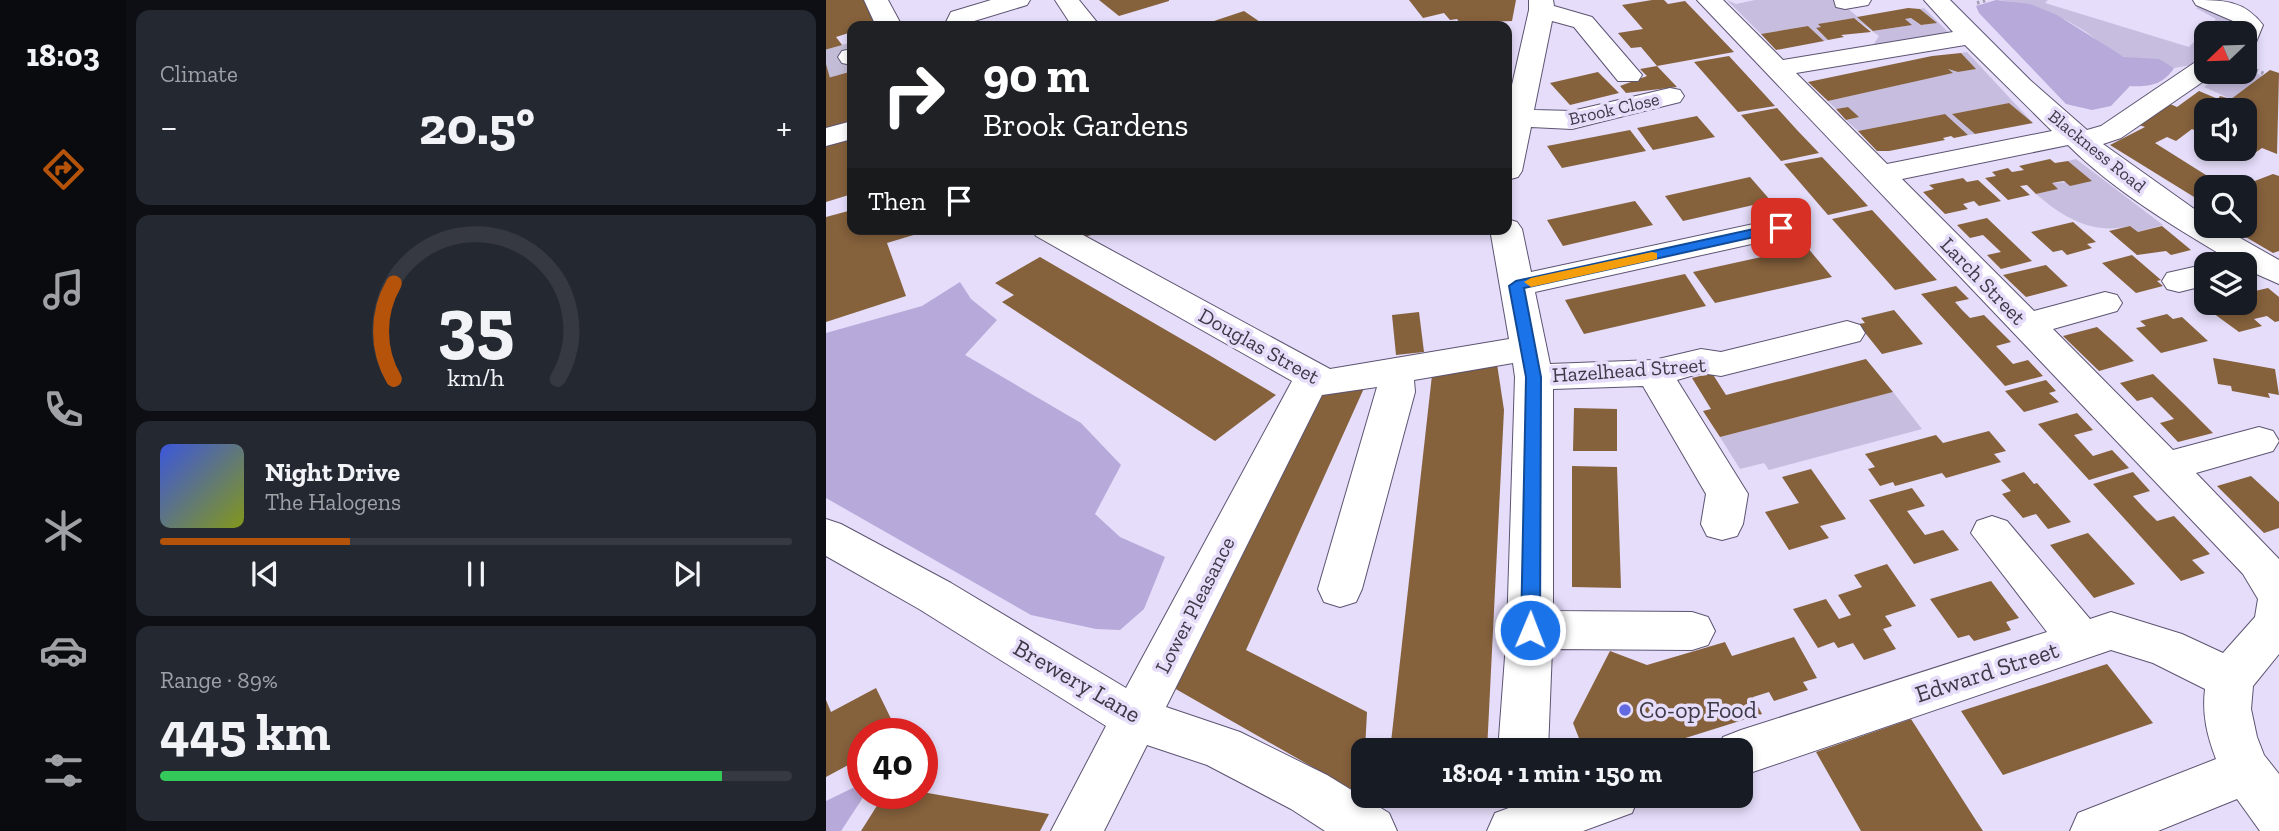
<!DOCTYPE html>
<meta charset="utf-8">
<style>
body{margin:0;font-family:"Zilla Slab",serif;background:#242831;color:#f1f3f6;height:100vh;display:flex;flex-direction:column;font-size:26px;white-space:nowrap}
*{box-sizing:border-box;margin:0}
p{font-size:23px;color:#9ea1a6}
.icon{flex:none;width:38px;height:38px;fill:none;stroke:currentColor;stroke-width:2;stroke-linecap:round;stroke-linejoin:round}
.map{position:relative;flex:1;overflow:hidden}
.side{display:flex;flex-direction:column;gap:10px;padding:10px;background:#0d0f14;width:700px}
.side>*{flex:none}
.banner{position:absolute;left:21px;top:21px;width:665px;height:214px;border-radius:14px;box-shadow:0 4px 10px #0003;background:#202124;color:#fff;overflow:hidden}
.needle{width:46px;rotate:247deg}
.tools{position:absolute;left:1368px;top:21px;display:grid;gap:14px}
.tools a{display:grid;place-items:center;width:63px;height:63px;border-radius:14px;background:#171b24;box-shadow:0 4px 10px #0003;font-size:35px}
.speed{position:absolute;left:21px;top:718px;display:flex;gap:14px;font-size:35px;font-weight:700;text-align:center}
.speed>*{display:grid;place-content:center;width:91px;height:91px;border-radius:50%;background:#171b24;box-shadow:0 4px 10px #0003;line-height:1}
.speed .limit{border:10px solid #d22;background:#fff;color:#111}
.pin{position:absolute;display:grid;place-items:center;width:60px;height:60px;color:#fff;margin:-30px;border-radius:14px;box-shadow:0 4px 10px #0006}
.me{position:absolute;width:77px;margin:-38px;rotate:1deg;stroke-linejoin:round;filter:drop-shadow(0 0 5px #0008)}
.turn{display:flex;align-items:center;gap:24px;height:147px;padding:0 21px;font-size:32px}
.turn .icon{width:91px;height:91px;stroke-width:2.5}
.turn b{display:block;font-size:49px;line-height:60px}
.then{display:flex;align-items:center;height:66px;padding:0 21px;background:#0003;gap:14px;font-size:26px}
.big{font-size:52px;font-weight:700;line-height:1.1}
.side .card{flex:1;display:flex;flex-direction:column;justify-content:center;gap:10px;min-width:0;padding:0 24px;border-radius:14px;background:#242831}
.side .dial{align-items:center;gap:0}
.dial svg{height:182px;overflow:visible;fill:none;stroke:#363941;stroke-width:7;stroke-linecap:round;text-anchor:middle}
.dial text{fill:#f1f3f6;stroke:none}
.song{display:flex;align-items:center;gap:21px}
.cover{width:84px;height:84px;border-radius:10px;background:linear-gradient(135deg,hsl(230 70% 55%),hsl(70 70% 35%))}
.played{height:7px;border-radius:4px;background:linear-gradient(90deg,#b45309 30%,#363941 30%)}
.keys{display:flex;justify-content:space-around;direction:ltr}
.heat{display:flex;justify-content:space-between;align-items:center;font-size:38px;direction:ltr}
.charge{height:10px;border-radius:5px;background:linear-gradient(90deg,#34c759 89%,#363941 0)}
.trip{position:absolute;left:525px;top:738px;width:402px;height:70px;border-radius:14px;background:#171b24;box-shadow:0 4px 10px #0003;font-weight:700;line-height:70px;text-align:center}
main{display:flex;flex:1;min-height:0}
.dock{display:flex;flex-direction:column;width:126px;justify-content:space-around;align-items:center;background:#090b0e;color:#9ea1a6}
.dock .icon{width:49px;height:49px}
.dock .on{color:#b45309}
.dock b{font-size:32px;color:#f1f3f6}
.map>svg:first-child{display:block}
.green{fill:#c6bddf}
.forest{fill:#b7a9d9}
.building{fill:#85613c}
.lines{fill:none;stroke-linecap:round;stroke-linejoin:round}
.minor-tunnel{stroke:#c3bcd6;stroke-width:28;stroke-dasharray:28 14;stroke-linecap:butt}
.minor-casing{stroke:#5d5472;stroke-width:2}
.path{stroke:#a49db4;stroke-width:3.5;stroke-dasharray:2.5 3.5;stroke-linecap:butt}
.minor{fill:#fff;fill-rule:evenodd}
.route{fill:#1a73e8;stroke:#114b97;stroke-width:2}
.slow{fill:#f59e0b}
.poi-dot{fill:#626ae2;stroke:#e5ddfa;stroke-width:2.5}
.labels{text-anchor:middle;stroke-width:7;stroke-linejoin:round;paint-order:stroke}
.far-street-label{font-size:18px;fill:#3d3947;stroke:#e5ddfa}
.street-label{font-size:21px;fill:#3d3947;stroke:#e5ddfa}
.near-street-label{font-size:24px;fill:#3d3947;stroke:#e5ddfa}
.near-poi-label{font-size:24px;fill:#3d3947;stroke:#e5ddfa;text-anchor:start}
</style>
<main>
<nav class="dock">
<b>18:03</b>
<svg class="icon on" aria-label="directions" viewBox="0 0 24 24"><path d="M12 3l9 9-9 9-9-9zM9 14v-3h6M13 9l2 2-2 2"/></svg>
<svg class="icon" aria-label="music" viewBox="0 0 24 24"><path d="M9 18V5l10-2v13"/><circle cx="6" cy="18" r="3"/><circle cx="16" cy="16" r="3"/></svg>
<svg class="icon" aria-label="phone" viewBox="0 0 24 24"><path d="M5 4h4l2 5-3 2q2 4 5 5l2-3 5 2v4C11 20 4 13 5 4z"/></svg>
<svg class="icon" aria-label="climate" viewBox="0 0 24 24"><path d="M12 3v18M4 7l16 10M4 17L20 7"/></svg>
<svg class="icon" aria-label="car" viewBox="0 0 24 24"><path d="M5 17H2v-5l4-1 3-4h7l3 4 3 1v5h-3M9 17h6M6 11h13"/><circle cx="7" cy="17" r="2"/><circle cx="17" cy="17" r="2"/></svg>
<svg class="icon" aria-label="filters" viewBox="0 0 24 24"><path d="M4 7h16M4 17h16"/><circle cx="9" cy="7" r="2"/><circle cx="15" cy="17" r="2"/></svg>
</nav>
<section class="side">
<div class="card"><p>Climate</p>
<div class="heat"><a>−</a><b class="big">20.5°</b><a>+</a></div>
</div>
<div class="card dial"><svg viewBox="0 0 100 80">
<path d="M14 69A42 42 0 1 1 86 69"/>
<path d="M14 69A42 42 0 0 1 14 27" stroke="#b45309"/>
<text x="50" y="56" font-size="32" font-weight="700">35</text>
<text x="50" y="72" font-size="11">km/h</text>
</svg></div>
<div class="card">
<div class="song"><i class="cover"></i><div><b>Night Drive</b><p>The Halogens</p></div></div>
<div class="played"></div>
<div class="keys"><svg class="icon" aria-label="previous" viewBox="0 0 24 24"><path d="M18 5L8 12l10 7zM5 5v14"/></svg><svg class="icon" aria-label="pause" viewBox="0 0 24 24"><path d="M8 5v14M16 5v14"/></svg><svg class="icon" aria-label="next" viewBox="0 0 24 24"><path d="M6 5l10 7-10 7zM19 5v14"/></svg></div>
</div>
<div class="card"><p>Range · 89%</p><b class="big">445 km</b><div class="charge"></div></div>
</section>
<div class="map">
<svg width="1453" height="831" viewBox="0 0 1453 831">
<rect width="100%" height="100%" fill="#e5ddfa"/>
<g class="green">
<path d="M901,0L910,4L929,0H1012L1048,31L1085,25L1079,19L1085,18L1095,25L1110,23L1094,9L1098,8L1124,34L1046,47L1053,36L1028,18L993,24L995,27L990,29L1002,40L998,41L982,26L935,34Z"/>
<path d="M1173,0H1222L1219,3L1363,47L1390,19L1370,8L1374,6L1408,19L1411,27L1404,33H1381V52L1365,65L1348,68C1326,54 1317,64 1296,56C1281,51 1272,40 1260,32C1234,14 1203,4 1173,0Z"/>
<path d="M1141,52L1207,123L1183,103L1127,114L1149,134L1142,135L1119,114L1032,131L1020,120L1032,117L1022,107L1010,109L1002,101L1126,73L1122,69L1132,72L1149,69L1135,53Z"/>
<path d="M1419,69L1437,76L1405,99L1378,87L1400,72H1419Z"/>
<path d="M1250,159L1337,225L1312,232L1304,226C1267,235 1238,218 1210,194L1231,189L1226,183L1265,181L1242,161Z"/>
<path d="M1067,392L1096,429L943,470L938,463L914,469L894,437Z"/>
</g>
<g class="forest">
<path d="M1170,0L1204,4L1231,15L1298,57L1333,59L1348,68C1337,85 1323,87 1304,86L1285,106L1266,110L1240,104L1153,13L1150,6Z"/>
<path d="M134,282L145,299L171,320L139,355L255,423L295,465L269,514L294,537L339,557L318,609L294,630L270,629L205,615L0,498V333L96,306Z"/>
<path d="M37,783V793H40L15,831H0V801Z"/>
</g>
<g class="building">
<path d="M0,0H38L51,25L26,26V32L10,37L26,58V122L0,129Z"/>
<path d="M273,0H343V1L293,16Z"/>
<path d="M583,0H690L686,21L634,23L631,19L624,20L618,13L597,18Z"/>
<path d="M826,0H838L842,4L859,1L908,52L831,66L815,47L805,48L792,33L817,29L796,5Z"/>
<path d="M1082,8L1094,9L1111,23L1095,25L1085,18L1079,19L1086,25L1047,31L1031,17Z"/>
<path d="M418,11L440,26H373Z"/>
<path d="M1028,18L1045,32L1015,35L1018,37L1002,40L990,28L995,27L992,24Z"/>
<path d="M982,26L998,41L950,50L935,34Z"/>
<path d="M1135,53L1150,69L1132,72L1122,69L1127,73L1002,101L982,82L1106,56Z"/>
<path d="M903,56L939,95L949,106L912,112L868,62Z"/>
<path d="M831,66L851,87L800,93L794,86L821,76L814,69Z"/>
<path d="M1444,70L1453,73L1451,154L1436,148L1426,155L1412,149H1419V110H1381V136L1366,129L1350,141L1341,137L1329,143L1399,187H1381V205L1284,145L1319,127L1313,125L1344,104L1351,107L1373,91L1392,99L1394,96L1405,99Z"/>
<path d="M772,72L793,93L744,105L724,83Z"/>
<path d="M1183,103L1207,123L1149,134L1126,114Z"/>
<path d="M1022,107L1033,117L1020,120L1010,109Z"/>
<path d="M951,108L971,130L993,153L955,161L915,115Z"/>
<path d="M1119,114L1142,135L1128,138L1125,136L1117,138L1119,140L1063,151H1051L1032,131Z"/>
<path d="M871,116L889,137L827,150L811,128Z"/>
<path d="M804,130L820,151L736,168L721,146Z"/>
<path d="M26,137V194L0,202V144Z"/>
<path d="M996,157L1030,193L1042,206L1002,215L958,164Z"/>
<path d="M1224,159L1229,163L1242,161L1266,181L1244,186L1238,181L1231,182L1226,183L1232,189L1210,194L1201,185L1194,186L1204,195L1182,200L1159,178L1170,176L1166,172L1182,168L1186,172L1198,170L1193,166Z"/>
<path d="M1447,174L1453,176V251L1447,253L1401,226H1419V187H1413Z"/>
<path d="M924,177L945,201L857,221L839,196Z"/>
<path d="M1137,178L1141,182L1152,180L1175,201L1153,206L1148,201L1137,204L1142,209L1119,214L1097,192L1108,189L1103,185Z"/>
<path d="M809,201L827,225L737,246L721,220Z"/>
<path d="M26,210V229L104,230L61,243L80,296L0,322V217Z"/>
<path d="M1046,210L1071,237L1111,280L1069,290L1006,219Z"/>
<path d="M1161,218L1183,239L1206,261L1175,269L1161,255L1175,252L1157,235L1144,238L1131,225Z"/>
<path d="M1247,222L1270,242L1261,244L1266,248L1241,255L1236,250L1227,252L1205,232Z"/>
<path d="M1304,226L1312,232L1336,226L1365,250L1345,255L1340,251L1311,255L1283,231Z"/>
<path d="M243,229H275L270,234L257,237Z"/>
<path d="M981,247L1006,277L889,303L867,272Z"/>
<path d="M1306,255L1335,280L1331,281L1337,286L1310,293L1276,263Z"/>
<path d="M214,257L383,355L450,395L389,441L176,302L188,295L169,283Z"/>
<path d="M1220,265L1242,286L1200,297L1177,275Z"/>
<path d="M859,274L880,306L758,334L739,300Z"/>
<path d="M1130,286L1143,299L1129,302L1136,310L1144,318L1158,315L1185,342L1170,346L1187,364L1202,360L1217,376L1179,386L1095,294Z"/>
<path d="M1419,287L1425,292L1442,288L1453,297V321L1449,322L1441,316L1428,319L1436,326L1413,332L1376,305L1419,303Z"/>
<path d="M1068,310L1097,344L1056,354L1032,324L1039,323L1035,318Z"/>
<path d="M593,312L598,352L570,355L566,315Z"/>
<path d="M1341,314L1347,319L1356,317L1382,341L1335,353L1310,328L1320,326L1314,321Z"/>
<path d="M1271,327L1290,344L1308,361L1273,371L1237,336Z"/>
<path d="M1387,358L1449,369L1453,395L1442,393L1444,398L1406,391L1405,386L1392,384Z"/>
<path d="M1040,359L1067,392L894,437L877,411L885,409L866,378L886,373L900,395Z"/>
<path d="M671,364L678,410L661,751H564L606,375Z"/>
<path d="M1327,374L1357,403L1387,433L1352,442L1334,423L1348,419L1326,397L1311,401L1294,383Z"/>
<path d="M1220,380L1230,391L1223,393L1233,402L1198,412L1179,391Z"/>
<path d="M539,386L420,650L541,712L537,788H533L532,793L348,688L494,394Z"/>
<path d="M748,408L791,409V451H747Z"/>
<path d="M1251,413L1267,430L1248,435L1258,446L1267,456L1286,450L1303,468L1263,480L1212,424Z"/>
<path d="M1163,431L1180,451L1168,454L1175,462L1120,478L1116,473L1069,486L1067,482L1054,486L1042,469L1049,467L1039,454L1110,435L1117,443Z"/>
<path d="M746,466L791,467L795,588L746,587Z"/>
<path d="M985,469L1020,519L994,526L1003,538L963,550L939,512L973,503L956,477Z"/>
<path d="M1198,472L1208,484L1211,483L1245,522L1222,529L1210,514L1197,518L1176,494L1185,491L1175,480Z"/>
<path d="M1307,472L1324,491L1307,496L1318,508L1331,521L1348,516L1384,554L1366,560L1379,573L1355,581L1267,484Z"/>
<path d="M1425,476L1453,502V528L1438,533L1391,486Z"/>
<path d="M1086,488L1099,506L1081,511L1099,535L1117,530L1133,550L1088,564L1043,500Z"/>
<path d="M1262,533L1309,584L1268,598L1224,545Z"/>
<path d="M1061,564L1090,606L1059,616L1066,626L1057,629L1070,649L1038,660L1027,643L1012,648L1008,642L992,648L967,609L1000,599L1013,619L1025,615L1012,595L1036,587L1028,575Z"/>
<path d="M1165,581L1193,618L1180,622L1185,630L1148,641L1143,635L1132,638L1104,599Z"/>
<path d="M968,637L991,678L977,682L982,690L948,701L943,692L927,697L936,714L818,751H758L747,723L784,651L821,665L899,642L906,656Z"/>
<path d="M1281,664L1327,723L1177,775L1135,711Z"/>
<path d="M50,688L72,733H37V757L0,777V700L5,712Z"/>
<path d="M1085,719L1151,822L1157,831H1035L990,752Z"/>
<path d="M59,793L96,792L223,814L214,831H35Z"/>
</g>
<g class="lines">
<path class="minor-tunnel" d="M0,64L25,57"/>
<defs>
<g id="minor">
<path d="M38,0H62L76,26H50Z"/>
<path d="M165,0H204L201,5L145,22L144,26H118L125,12Z"/>
<path d="M229,0H253L274,26H246Z"/>
<path d="M703,0H727L728,6L766,17L816,75L812,81H792L748,27L726,21L708,110L746,111L844,88L854,90L858,96L854,102L746,129L705,127L696,171L692,177L681,180V107L703,10Z"/>
<path d="M871,0H897L957,60L1127,32L1098,0H1124L1204,80L1261,130L1275,126L1371,61L1381,59V72H1391L1295,138L1277,144L1381,218V226H1393L1453,260V284L1419,269V264H1411C1353,230 1289,192 1242,145L1076,179L1208,311L1279,292L1291,295L1296,303L1291,311L1227,329L1347,450L1433,427L1447,431L1453,441L1447,451L1370,473L1453,559V654L1427,686L1425,709L1431,737L1438,755L1453,774V831H1434L1411,799L1332,831H1244L1252,813L1390,759C1381,735 1376,715 1379,689L1327,663L1285,650L915,776V751H891L897,737L915,730L1221,632L1145,533L1151,521L1166,516L1181,521L1264,619L1285,612L1356,634L1397,653L1429,617L1432,599L1417,574ZM1139,45L1226,131L1061,164L970,73Z"/>
<path d="M1008,0H1045L1042,5L1019,9L1010,7Z"/>
<path d="M1367,0C1397,0 1418,0 1437,25L1428,47L1419,49V33H1409L1411,25L1407,21L1370,5Z"/>
<path d="M26,49V65L16,63L12,57L16,51Z"/>
<path d="M26,121V139L0,146V128Z"/>
<path d="M955,218L966,221L971,228L966,235L709,292L724,364L828,360L875,349L895,352L1021,321L1034,325L1039,333L1034,341L895,376L875,373L851,380L922,494L917,524L911,536L896,540L881,536L875,524L880,494L817,386L727,389V611L866,612L882,617L889,631L882,645L866,650L726,649L722,751H672L681,630L689,377L687,363L588,380L589,392L536,589L530,602L514,607L498,602L492,589L551,387L496,395L340,707L414,732L501,775L563,813L571,831H499L465,809L381,765L321,745L278,831H225L280,726L93,609L0,556V519L15,524L125,583L300,688L466,381L210,236L205,229H246L504,369L683,339L664,229H681V219L691,222L696,229L705,272Z"/>
<path d="M1381,264V285L1353,292L1341,289L1336,281L1341,273L1381,264H1384Z"/>
<path d="M716,796H813L806,813L757,831H661L669,813Z"/>
</g>
</defs>
<use href="#minor" class="minor-casing"/>
<g class="path">
<path d="M1151,3L1161,0"/>
<path d="M1424,68L1439,74"/>
</g>
<use href="#minor" class="minor"/>
</g>
<path class="route" d="M955,223L961,228L960,230L698,288L715,377L714,630L711,636H698L695,630L700,377L683,286L690,281Z"/>
<path class="slow" d="M826,252L831,253V259L705,287L698,282L705,278Z"/>
<circle class="poi-dot" cx="799" cy="710" r="7"/>
<g class="labels">
<g class="far-street-label">
<text transform="translate(788 109) rotate(-13)" y="6">Brook Close</text>
<text transform="translate(1271 151) rotate(39)" y="6">Blackness Road</text>
</g>
<g class="street-label">
<text transform="translate(1157 281) rotate(46)" y="7">Larch Street</text>
<text transform="translate(433 346) rotate(29)" y="7">Douglas Street</text>
<text transform="translate(803 370) rotate(-4)" y="7">Hazelhead Street</text>
<text transform="translate(369 605) rotate(-63)" y="7">Lower Pleasance</text>
</g>
<g class="near-street-label">
<text transform="translate(1161 672) rotate(-18)" y="8">Edward Street</text>
<text transform="translate(251 681) rotate(30)" y="8">Brewery Lane</text>
</g>
<g class="near-poi-label">
<text x="813" y="718">Co-op Food</text>
</g>
</g>
</svg>
<div class="tools">
<a><svg class="needle" viewBox="-14 -14 28 28"><path d="M0-13l5 13h-10z" fill="#e53935"/><path d="M0 13l5-13h-10z" fill="#9ea1a6"/></svg></a>
<a><svg class="icon" aria-label="sound" viewBox="0 0 24 24"><path d="M4 9h4l5-4v14l-5-4H4zM17 9q2 3 0 6"/></svg></a>
<a><svg class="icon" aria-label="search" viewBox="0 0 24 24"><circle cx="10" cy="10" r="6"/><path d="M15 15l6 6"/></svg></a>
<a><svg class="icon" aria-label="layers" viewBox="0 0 24 24"><path d="M12 4l9 5-9 5-9-5zM3 14l9 5 9-5"/></svg></a>
</div>
<div class="speed"><div class="limit">40</div></div>
<div class="pin" style="left:955px;top:228px;background:#d93025"><svg class="icon" aria-label="arrive" viewBox="0 0 24 24"><path d="M6 21V4h12l-3 4 3 4H6"/></svg></div>
<svg class="me" style="left:704px;top:630px" viewBox="-20 -20 40 40"><circle r="17" fill="#1a73e8" stroke="#fff" stroke-width="3"/><path d="M0-11L8 9 0 5-8 9z" fill="#fff"/></svg>
<div class="trip">18:04 · 1 min · 150 m</div>
<div class="banner">
<div class="turn"><svg class="icon" aria-label="right" viewBox="0 0 24 24"><path d="M7 20v-9h11M14 6l5 5-5 5"/></svg><div><b>90 m</b>Brook Gardens</div></div>
<div class="then">Then<svg class="icon" aria-label="arrive" viewBox="0 0 24 24"><path d="M6 21V4h12l-3 4 3 4H6"/></svg></div>
</div>
</div>
</main>
